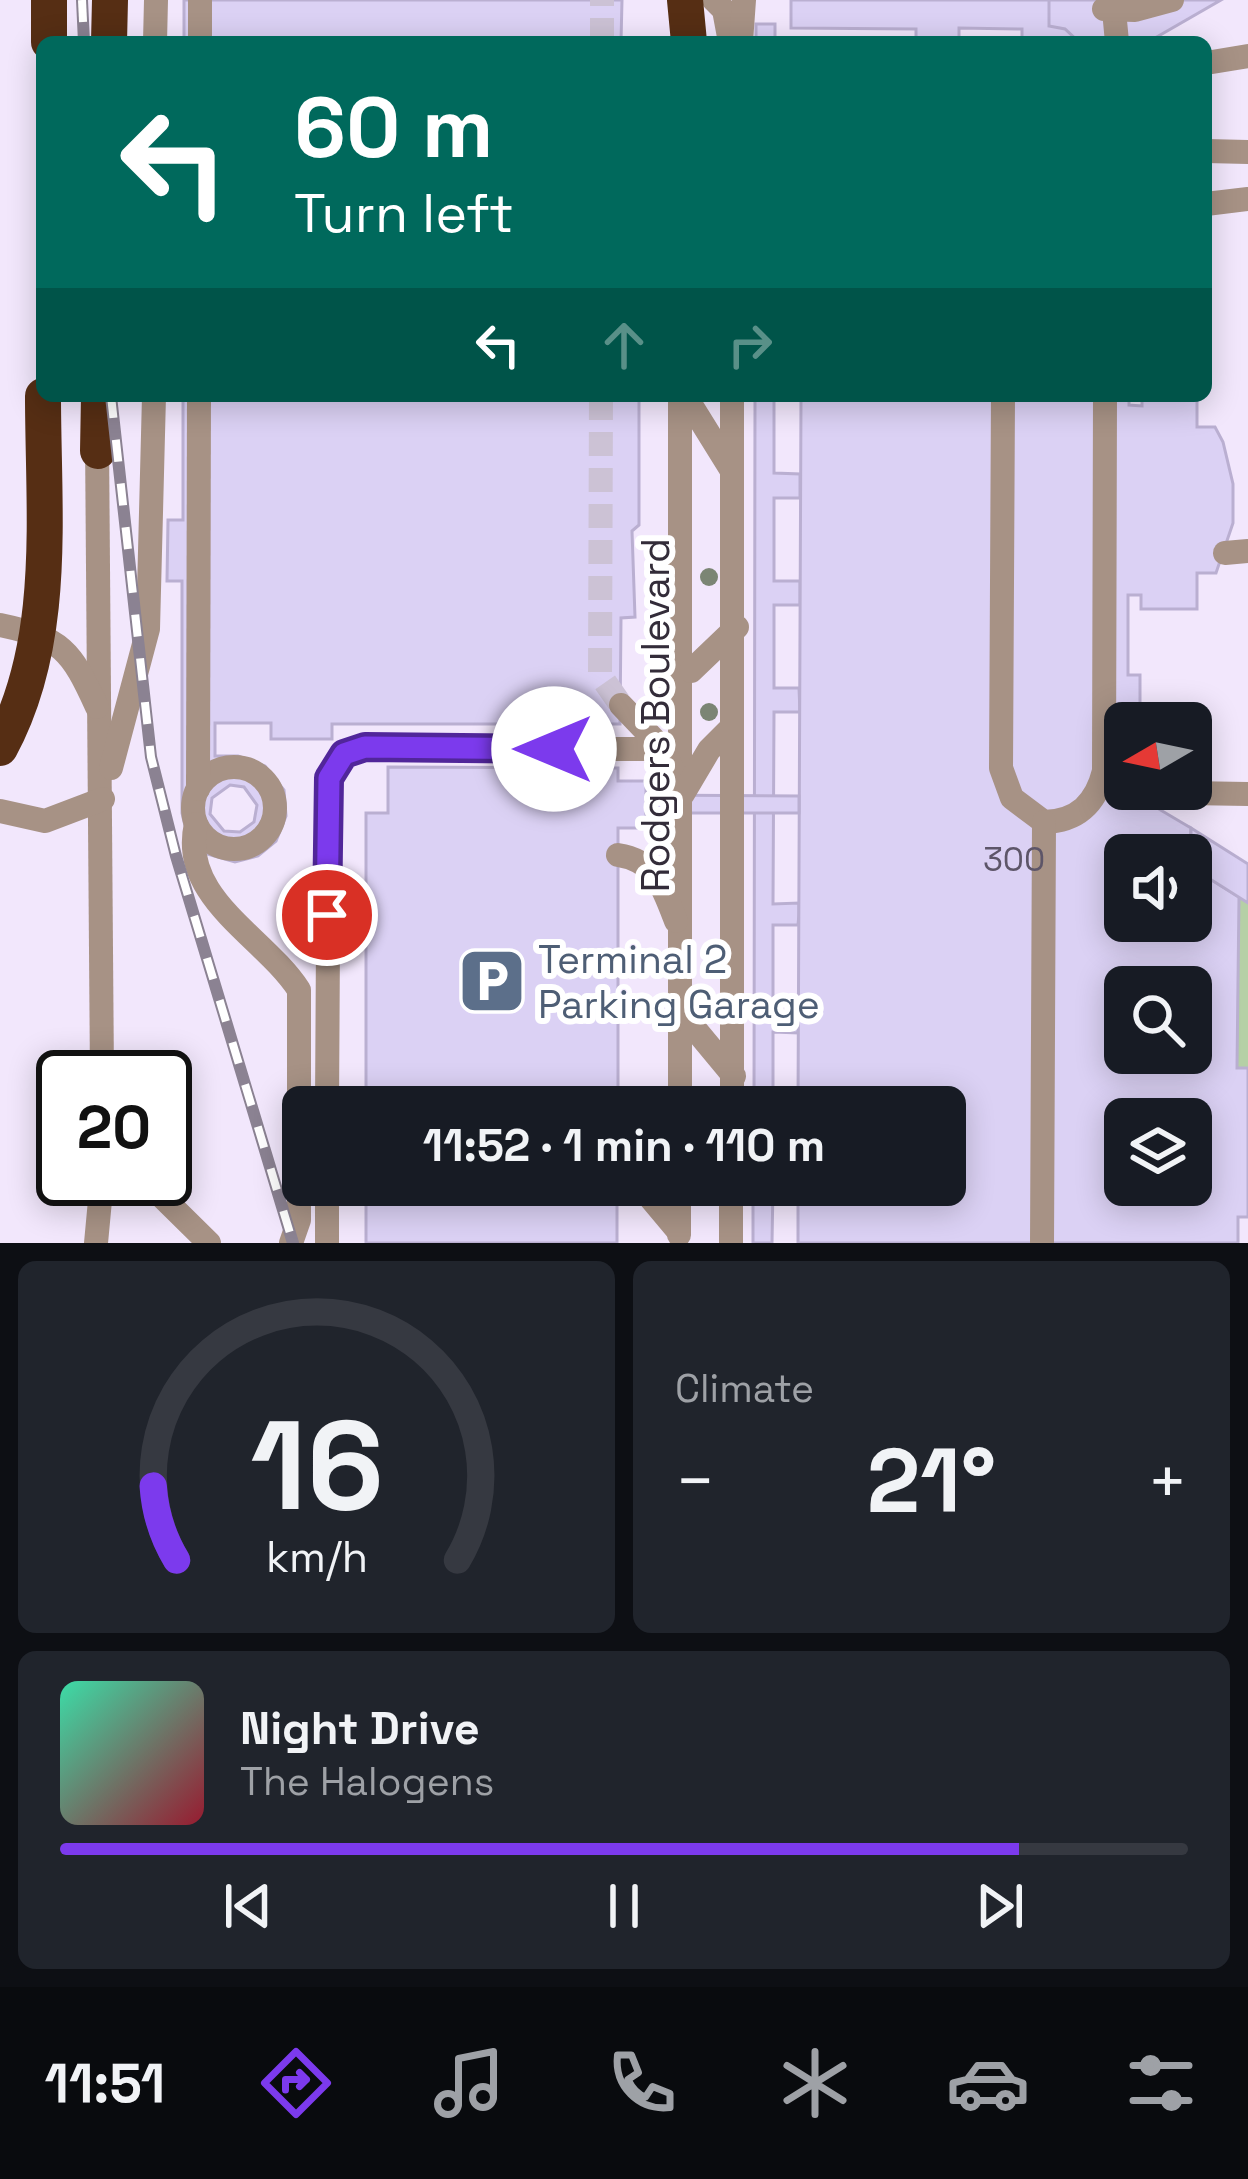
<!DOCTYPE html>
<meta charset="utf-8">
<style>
body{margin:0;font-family:"Space Grotesk",sans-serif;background:#20242c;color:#f1f3f6;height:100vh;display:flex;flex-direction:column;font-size:45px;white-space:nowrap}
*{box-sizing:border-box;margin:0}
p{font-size:39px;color:#9ea1a6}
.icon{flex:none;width:66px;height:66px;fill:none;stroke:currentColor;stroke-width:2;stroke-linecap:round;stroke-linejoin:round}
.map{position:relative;height:1243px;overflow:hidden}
.side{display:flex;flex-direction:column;gap:18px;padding:18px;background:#0d0f14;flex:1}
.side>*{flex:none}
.banner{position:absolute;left:36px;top:36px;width:1176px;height:366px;border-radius:18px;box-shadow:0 6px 30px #0003;background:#00695c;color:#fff;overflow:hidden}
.needle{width:78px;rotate:261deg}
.controls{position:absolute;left:1104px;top:702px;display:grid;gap:24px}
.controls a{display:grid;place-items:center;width:108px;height:108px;border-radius:18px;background:#171b24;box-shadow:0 6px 30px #0003;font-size:60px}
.speed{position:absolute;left:36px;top:1050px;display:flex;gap:24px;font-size:60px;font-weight:700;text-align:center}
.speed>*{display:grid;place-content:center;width:156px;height:156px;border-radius:50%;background:#171b24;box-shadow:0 6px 30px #0003;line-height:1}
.speed .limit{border:6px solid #111;border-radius:18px;background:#fff;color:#111}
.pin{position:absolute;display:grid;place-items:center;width:102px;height:102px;color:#fff;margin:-51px;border:6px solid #fff;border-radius:50%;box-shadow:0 3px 12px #0007}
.me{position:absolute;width:132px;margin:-66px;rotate:270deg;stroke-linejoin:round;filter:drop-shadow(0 0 9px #0008)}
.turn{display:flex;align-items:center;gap:42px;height:252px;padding:0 60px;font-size:54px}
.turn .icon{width:156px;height:156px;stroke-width:2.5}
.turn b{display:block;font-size:84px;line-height:102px}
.lanes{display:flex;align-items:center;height:114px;padding:0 60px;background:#0003;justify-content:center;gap:60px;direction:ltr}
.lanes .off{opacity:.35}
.big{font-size:90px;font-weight:700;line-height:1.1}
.side .card{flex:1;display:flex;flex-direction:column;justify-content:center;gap:18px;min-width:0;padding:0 42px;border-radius:18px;background:#20242c}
.side .dial{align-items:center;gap:0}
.dial svg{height:312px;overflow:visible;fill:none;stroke:#363941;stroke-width:7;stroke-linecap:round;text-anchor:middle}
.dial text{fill:#f1f3f6;stroke:none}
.song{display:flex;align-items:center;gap:36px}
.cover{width:144px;height:144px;border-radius:18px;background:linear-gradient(135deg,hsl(160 70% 55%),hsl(350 70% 35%))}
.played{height:12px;border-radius:6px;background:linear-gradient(90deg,#7c3aed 85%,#363941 85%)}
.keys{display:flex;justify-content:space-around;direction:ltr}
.heat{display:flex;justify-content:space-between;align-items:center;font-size:66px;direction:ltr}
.side .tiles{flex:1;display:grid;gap:18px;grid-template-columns:1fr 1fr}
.card:last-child{grid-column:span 2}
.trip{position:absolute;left:282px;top:1086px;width:684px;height:120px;border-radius:18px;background:#171b24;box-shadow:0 6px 30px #0003;font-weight:700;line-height:120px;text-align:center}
.menu{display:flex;height:192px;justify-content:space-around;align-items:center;background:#090b0e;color:#9ea1a6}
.menu .icon{width:84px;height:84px}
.menu .current{color:#7c3aed}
.menu b{font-size:54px;color:#f1f3f6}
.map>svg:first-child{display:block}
.green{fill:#b5d0a6}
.building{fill:#dbd1f4;stroke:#baafd1;stroke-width:3;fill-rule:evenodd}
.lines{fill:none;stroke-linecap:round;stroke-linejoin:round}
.minor-tunnel{stroke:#ccc2d5;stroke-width:24;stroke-dasharray:24 12;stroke-linecap:butt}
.minor{stroke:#a79285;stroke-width:24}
.highway{stroke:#562e14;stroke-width:36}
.rail-casing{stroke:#8b8292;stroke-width:12}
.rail{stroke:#fff;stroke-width:8;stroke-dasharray:22;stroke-linecap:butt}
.tree{fill:#7b8574}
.route-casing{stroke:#51269a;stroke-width:30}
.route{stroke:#7c3aed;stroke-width:21}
.labels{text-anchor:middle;stroke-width:12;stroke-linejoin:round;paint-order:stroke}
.number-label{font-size:33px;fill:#5d5568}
.street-label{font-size:39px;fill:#332c39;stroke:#fff}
.service-label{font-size:39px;fill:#4e5e75;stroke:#fff;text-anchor:start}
</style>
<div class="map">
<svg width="1248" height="1243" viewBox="0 0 1248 1243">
<rect width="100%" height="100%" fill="#f2e7fc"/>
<path class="green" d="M1193,868L1248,903V1068H1201Z"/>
<g class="building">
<path d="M184,0H622L621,42H184Z"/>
<path d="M791,0H1083V42H1022V29L959,28V42H916V29L791,28Z"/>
<path d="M1049,0H1221L1148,42H1079L1065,29L1049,26Z"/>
<rect x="756" y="24" width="19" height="18"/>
<path d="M183,396H639V525L632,531L635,617L621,618L620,724H332V739H271V723H215V756H238L265,766L284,790L286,816L276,841L258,856L235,862L207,854L186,830L182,813V581H167L168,520H183ZM230,785L244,787L257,805L254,822L240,832L224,831L210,814L212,798Z"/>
<path d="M755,396H774V473L800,474V498H774V581H800V605H774V688H799L800,712H774L773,904L799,903V914L798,925H773V1011H798V1033L773,1032V1107H754Z"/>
<path d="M801,396H1129V405L1142,406V396H1197V427H1215L1223,442L1233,484V523L1216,573H1197V609H1141V595H1128V675H1140V723H1125V789L1191,828L1190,855H1125V921H1191V867L1239,897L1237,1068H1248V1217H1238V1243H798V1185H945V1107H798ZM1125,987H1191V1053H1125ZM1125,1119H1191V1185H1125Z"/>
<path d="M388,767L618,768V781H646V828H618V1107H366V813H388Z"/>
<path d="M646,795L799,796V813H646Z"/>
<path d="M1191,828L1248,864V903L1191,867Z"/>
<rect x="366" y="1185" width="251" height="58"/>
<path d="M753,1185H773L772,1243H753Z"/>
</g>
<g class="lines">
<g class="minor-tunnel">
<path d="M602,42V0"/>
<path d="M601,396L600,675L621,705"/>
</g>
<g class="minor">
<path d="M714,0L724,10L730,42"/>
<path d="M1113,0L1117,42"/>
<path d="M1104,9L1135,10L1172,0"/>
<path d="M155,42L156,0"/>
<path d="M200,42V0"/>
<path d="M741,42L744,0"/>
<path d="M1206,63L1248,56"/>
<path d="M1206,151L1248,152"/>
<path d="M1206,204L1248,199"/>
<path d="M680,396V1107"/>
<path d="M1003,396L1001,768L1012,798L1044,822C1078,821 1096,803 1104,771L1105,396"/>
<path d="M691,405L732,471"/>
<path d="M97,440L102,1077"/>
<path d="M1225,553L1248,551"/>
<path d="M0,625C62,638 71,650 97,707"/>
<path d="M691,671L737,627"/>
<path d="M621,705L663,749L677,779"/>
<path d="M553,749H663"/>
<circle cx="234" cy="808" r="41"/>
<path d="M111,768L148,629L154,396"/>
<path d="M198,789L199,396"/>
<path d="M1127,792L1248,794"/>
<path d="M683,794L709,750L732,727"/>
<path d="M0,811L45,821L103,799"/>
<path d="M196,824C179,898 264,936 299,990V1220L291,1243"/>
<path d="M618,855C657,861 663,889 676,921"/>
<path d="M690,1023L734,1076"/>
<path d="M327,1107L329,778L344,754L365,747L553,749V768"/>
<path d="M732,1107V396"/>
<path d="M144,1179L209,1243"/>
<path d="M627,1185L648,1195L679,1232"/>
<path d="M679,1235V1185"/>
<path d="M96,1243L102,1179"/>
<path d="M327,1243V1185"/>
<path d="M731,1243V1185"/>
<path d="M1042,1243L1044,822"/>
</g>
<g class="highway">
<path d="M685,0L689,42"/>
<path d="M49,42V0"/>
<path d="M109,42L110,0"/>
<path d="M98,451L99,396"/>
<path d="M0,748C58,641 43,514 43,396"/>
</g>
<defs>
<g id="rail">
<path d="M82,0L84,42"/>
<path d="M111,396L151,757L176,856L293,1243"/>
</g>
</defs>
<use href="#rail" class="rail-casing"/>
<use href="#rail" class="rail"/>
</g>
<g class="tree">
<circle cx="709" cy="577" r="9"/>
<circle cx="709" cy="712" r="9"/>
</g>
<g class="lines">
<defs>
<path id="route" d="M327,915L329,778L344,754L365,747L554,749"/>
</defs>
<use href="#route" class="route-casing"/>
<use href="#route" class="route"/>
</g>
<defs>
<symbol id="parking-square" viewBox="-11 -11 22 22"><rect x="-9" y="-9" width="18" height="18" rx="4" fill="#5c6f8a" stroke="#fff"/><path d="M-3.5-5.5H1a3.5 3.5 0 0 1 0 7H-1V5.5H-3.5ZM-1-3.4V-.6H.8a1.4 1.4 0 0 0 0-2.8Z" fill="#fff"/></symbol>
</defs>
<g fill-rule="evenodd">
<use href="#parking-square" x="454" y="943" width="76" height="76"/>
</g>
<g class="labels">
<g class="number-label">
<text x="1014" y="871">300</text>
</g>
<g class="street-label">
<text transform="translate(655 715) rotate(-90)" y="14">Rodgers Boulevard</text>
</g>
<g class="service-label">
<text x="538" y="973">Terminal 2<tspan x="538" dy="45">Parking Garage</tspan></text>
</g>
</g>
</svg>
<div class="controls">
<a><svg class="needle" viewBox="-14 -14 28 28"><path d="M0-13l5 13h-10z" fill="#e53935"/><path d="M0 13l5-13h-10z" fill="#9ea1a6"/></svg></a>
<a><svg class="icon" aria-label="sound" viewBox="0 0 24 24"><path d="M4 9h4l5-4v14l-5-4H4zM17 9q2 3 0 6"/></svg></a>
<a><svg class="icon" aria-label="search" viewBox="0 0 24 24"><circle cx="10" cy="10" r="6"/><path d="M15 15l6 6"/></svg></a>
<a><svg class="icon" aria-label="layers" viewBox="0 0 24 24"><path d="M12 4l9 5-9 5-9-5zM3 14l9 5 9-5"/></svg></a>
</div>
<div class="speed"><div class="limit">20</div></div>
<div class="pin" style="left:327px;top:915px;background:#d93025"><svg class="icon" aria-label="arrive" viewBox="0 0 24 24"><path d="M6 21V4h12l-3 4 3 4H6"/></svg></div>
<svg class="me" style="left:554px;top:749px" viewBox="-20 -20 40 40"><circle r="19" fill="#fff"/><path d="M0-13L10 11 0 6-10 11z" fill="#7c3aed"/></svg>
<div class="trip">11:52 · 1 min · 110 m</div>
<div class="banner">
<div class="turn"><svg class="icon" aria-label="left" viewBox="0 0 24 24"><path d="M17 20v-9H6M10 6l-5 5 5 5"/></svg><div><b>60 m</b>Turn left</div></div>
<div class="lanes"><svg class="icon" aria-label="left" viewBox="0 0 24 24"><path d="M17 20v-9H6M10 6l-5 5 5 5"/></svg><svg class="icon off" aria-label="ahead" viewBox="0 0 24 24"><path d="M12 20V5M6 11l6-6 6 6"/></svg><svg class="icon off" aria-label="right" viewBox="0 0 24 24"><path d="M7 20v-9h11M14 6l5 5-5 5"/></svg></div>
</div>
</div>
<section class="side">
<div class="tiles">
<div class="card dial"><svg viewBox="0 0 100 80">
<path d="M14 69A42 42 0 1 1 86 69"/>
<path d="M14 69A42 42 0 0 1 8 50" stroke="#7c3aed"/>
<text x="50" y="56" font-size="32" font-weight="700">16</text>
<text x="50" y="72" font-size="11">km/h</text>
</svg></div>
<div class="card"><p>Climate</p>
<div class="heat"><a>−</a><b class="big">21°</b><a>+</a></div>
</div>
<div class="card">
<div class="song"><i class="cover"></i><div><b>Night Drive</b><p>The Halogens</p></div></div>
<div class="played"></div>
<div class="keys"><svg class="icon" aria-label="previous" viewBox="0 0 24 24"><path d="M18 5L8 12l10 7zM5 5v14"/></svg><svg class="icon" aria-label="pause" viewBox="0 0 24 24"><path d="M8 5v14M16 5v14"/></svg><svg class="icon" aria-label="next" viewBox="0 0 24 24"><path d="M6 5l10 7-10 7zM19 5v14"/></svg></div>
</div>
</div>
</section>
<nav class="menu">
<b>11:51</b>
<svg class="icon current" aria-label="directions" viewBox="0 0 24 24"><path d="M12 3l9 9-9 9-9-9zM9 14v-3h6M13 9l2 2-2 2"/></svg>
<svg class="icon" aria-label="music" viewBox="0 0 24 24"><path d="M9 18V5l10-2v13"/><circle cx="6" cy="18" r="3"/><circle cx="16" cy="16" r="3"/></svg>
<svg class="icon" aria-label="phone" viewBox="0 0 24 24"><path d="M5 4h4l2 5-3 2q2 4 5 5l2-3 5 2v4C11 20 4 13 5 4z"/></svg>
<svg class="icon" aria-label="climate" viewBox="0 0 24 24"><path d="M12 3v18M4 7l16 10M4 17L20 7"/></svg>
<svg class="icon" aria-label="car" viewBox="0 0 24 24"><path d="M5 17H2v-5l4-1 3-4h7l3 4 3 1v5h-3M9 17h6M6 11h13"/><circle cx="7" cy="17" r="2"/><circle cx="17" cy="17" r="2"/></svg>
<svg class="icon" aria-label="filters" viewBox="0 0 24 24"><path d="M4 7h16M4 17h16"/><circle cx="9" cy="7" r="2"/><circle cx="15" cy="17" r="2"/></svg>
</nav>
